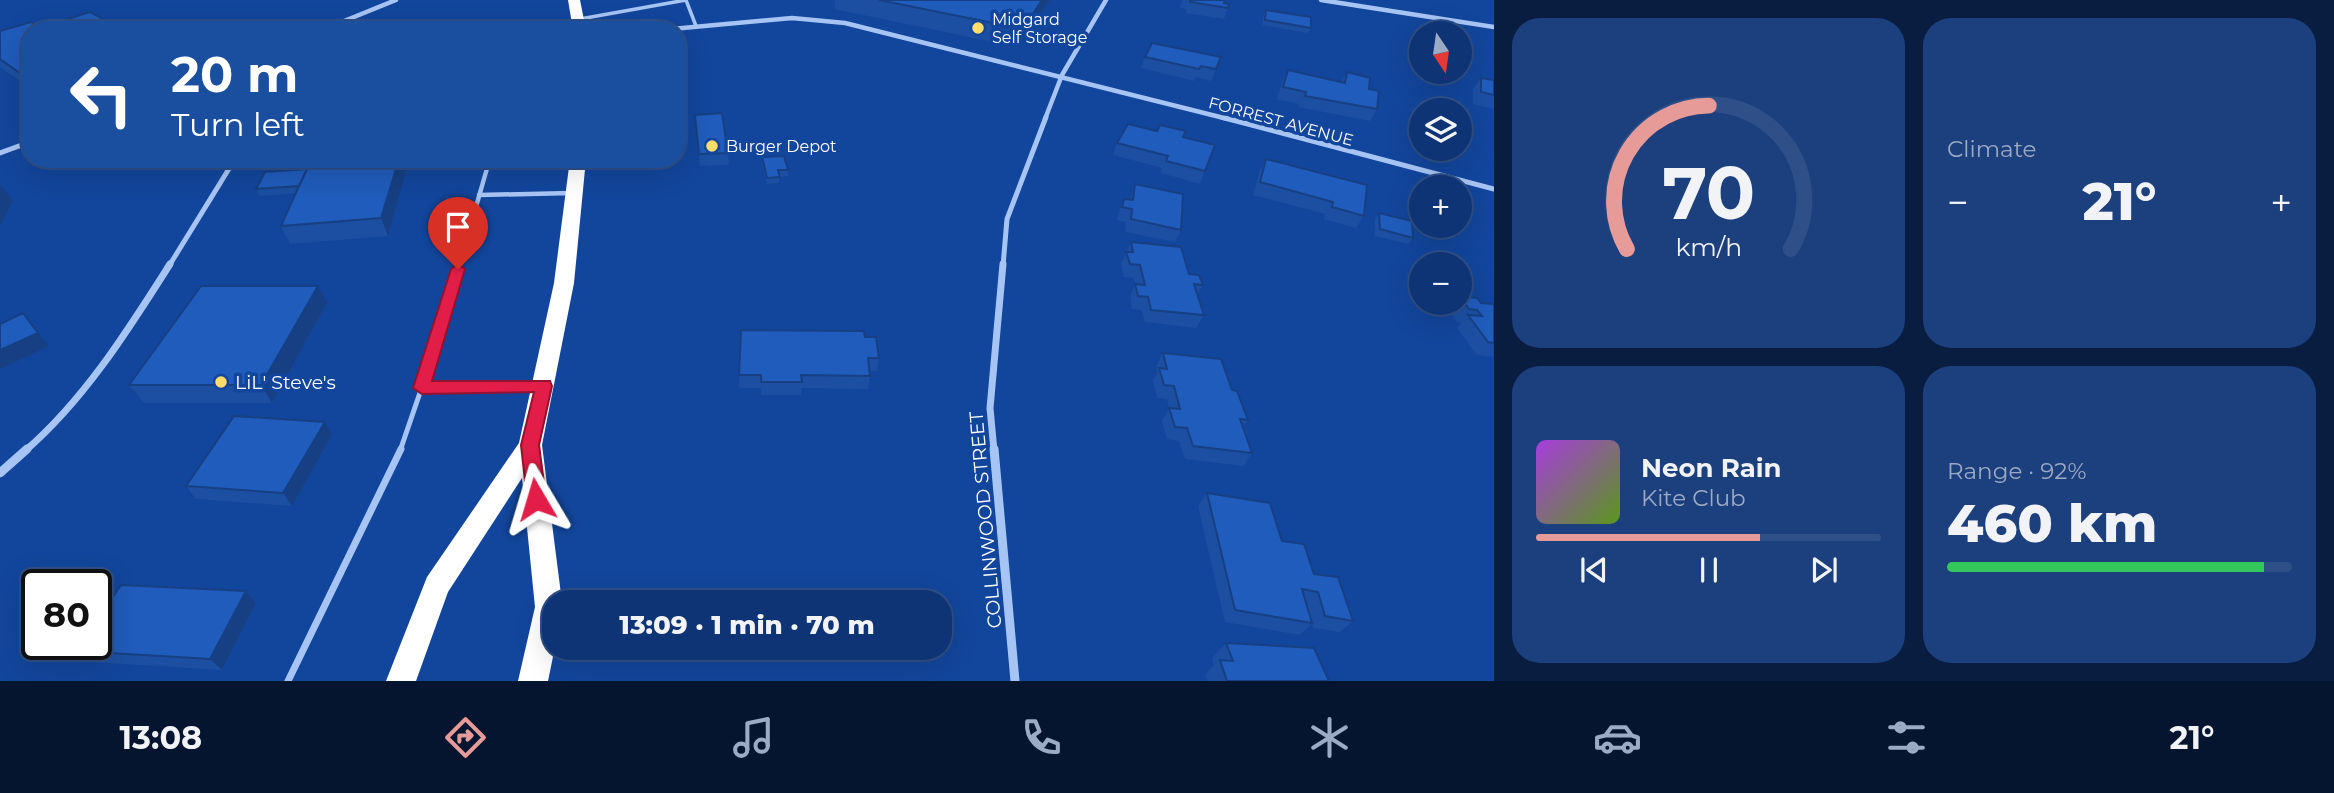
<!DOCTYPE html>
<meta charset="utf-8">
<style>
body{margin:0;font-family:Montserrat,sans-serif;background:#1c3f7d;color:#f1f3f6;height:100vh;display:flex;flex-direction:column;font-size:26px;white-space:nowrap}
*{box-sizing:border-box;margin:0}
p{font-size:23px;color:#9baac5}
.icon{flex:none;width:38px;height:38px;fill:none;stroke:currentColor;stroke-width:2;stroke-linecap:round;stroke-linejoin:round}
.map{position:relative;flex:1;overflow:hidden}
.details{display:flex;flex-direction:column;gap:18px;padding:18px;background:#081d40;width:840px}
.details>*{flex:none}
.top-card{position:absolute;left:21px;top:21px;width:665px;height:147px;border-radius:28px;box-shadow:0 7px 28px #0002,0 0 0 2px #2e4f87;background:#1a4fa0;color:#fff;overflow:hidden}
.needle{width:46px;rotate:167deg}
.fabs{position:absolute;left:1409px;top:21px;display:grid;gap:14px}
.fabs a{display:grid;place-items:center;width:63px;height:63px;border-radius:50%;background:#0e3475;box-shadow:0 7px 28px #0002,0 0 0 2px #2e4f87;font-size:35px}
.speed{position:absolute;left:21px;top:569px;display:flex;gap:14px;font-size:35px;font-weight:700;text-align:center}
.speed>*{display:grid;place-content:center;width:91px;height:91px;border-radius:50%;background:#0e3475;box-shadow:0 7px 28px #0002,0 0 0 2px #2e4f87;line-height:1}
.speed .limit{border:4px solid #111;border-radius:10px;background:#fff;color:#111}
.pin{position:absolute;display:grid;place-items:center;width:60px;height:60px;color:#fff;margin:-72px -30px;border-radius:50% 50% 50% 0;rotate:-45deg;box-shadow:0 0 7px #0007}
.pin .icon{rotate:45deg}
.me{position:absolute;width:77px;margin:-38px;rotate:353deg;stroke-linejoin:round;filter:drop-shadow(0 0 5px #0008)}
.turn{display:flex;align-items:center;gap:24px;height:147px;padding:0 35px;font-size:32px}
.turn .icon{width:91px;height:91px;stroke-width:2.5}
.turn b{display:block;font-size:49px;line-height:60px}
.big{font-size:52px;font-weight:800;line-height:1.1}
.details .widget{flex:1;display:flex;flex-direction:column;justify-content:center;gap:10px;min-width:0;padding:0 24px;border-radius:28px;background:#1c3f7d}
.details .dial{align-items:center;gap:0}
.dial svg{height:182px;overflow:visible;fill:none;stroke:#2e4f87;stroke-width:7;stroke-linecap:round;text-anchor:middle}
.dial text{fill:#f1f3f6;stroke:none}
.song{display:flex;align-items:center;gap:21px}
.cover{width:84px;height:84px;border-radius:10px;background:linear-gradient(135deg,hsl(280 70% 55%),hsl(90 70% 35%))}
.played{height:7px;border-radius:4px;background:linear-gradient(90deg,#e69b98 65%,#2e4f87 65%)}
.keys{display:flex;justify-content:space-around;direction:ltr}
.heat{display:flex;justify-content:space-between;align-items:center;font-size:38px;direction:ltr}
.charge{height:10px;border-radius:5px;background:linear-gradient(90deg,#34c759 92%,#2e4f87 0)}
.details .tiles{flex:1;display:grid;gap:18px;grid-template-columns:repeat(2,1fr)}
.trip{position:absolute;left:542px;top:590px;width:410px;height:70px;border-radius:28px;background:#0e3475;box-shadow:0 7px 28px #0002,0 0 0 2px #2e4f87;font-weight:800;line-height:70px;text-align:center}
.dock{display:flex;height:112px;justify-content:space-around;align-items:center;background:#06152f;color:#9baac5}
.dock .icon{width:49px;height:49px}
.dock .selected{color:#e69b98}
.dock b{font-size:32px;color:#f1f3f6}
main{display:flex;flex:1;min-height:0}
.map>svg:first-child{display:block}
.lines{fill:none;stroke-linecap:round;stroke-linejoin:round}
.lane-far3{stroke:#a7c5f4;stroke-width:3.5}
.lane-far2{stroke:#a7c5f4;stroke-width:4.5}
.lane-far1{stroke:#a7c5f4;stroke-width:5}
.lane{stroke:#a7c5f4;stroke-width:7}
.street-far3{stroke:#a7c5f4;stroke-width:4.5}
.street-far2{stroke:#a7c5f4;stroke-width:5}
.street-far1{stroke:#a7c5f4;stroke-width:7}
.street{stroke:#a7c5f4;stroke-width:9}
.highway{fill:#fff;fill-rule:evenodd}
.wall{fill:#1c4fa1}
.shaded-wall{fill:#164083}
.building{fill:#205cbb;stroke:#164083;stroke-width:2}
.route{fill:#e11d48;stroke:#92132f;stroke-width:2}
.poi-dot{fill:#ffdd6a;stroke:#12469c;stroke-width:2.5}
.labels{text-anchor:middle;stroke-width:7;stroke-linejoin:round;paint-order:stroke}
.far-poi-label{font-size:16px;fill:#fff;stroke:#12469c;text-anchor:start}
.far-street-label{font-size:16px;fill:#fff;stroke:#12469c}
.poi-label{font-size:19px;fill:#fff;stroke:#12469c;text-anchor:start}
.street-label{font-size:19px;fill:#fff;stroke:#12469c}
</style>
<main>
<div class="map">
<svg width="1494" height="681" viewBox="0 0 1494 681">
<rect width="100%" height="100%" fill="#12469c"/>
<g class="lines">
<path class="lane-far3" d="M580,19L686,0L696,26"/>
<g class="lane-far2">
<path d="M479,195L572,193"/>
<path d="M459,266L488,165"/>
</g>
<g class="lane-far1">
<path d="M422,388L538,386"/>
<path d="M400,451L437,343L460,264"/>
</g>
<path class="lane" d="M288,681L401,449"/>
<g class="street-far3">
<path d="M1321,0L1494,27"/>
<path d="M322,30L396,0"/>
<path d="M661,30L792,18L845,23L1228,119"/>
<path d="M1045,119L1062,75L1106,0"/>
</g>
<g class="street-far2">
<path d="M1221,117L1494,189"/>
<path d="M0,153L30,142"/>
<path d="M169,266L235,159"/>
<path d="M1003,266L1007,219L1046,117"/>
</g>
<g class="street-far1">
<path d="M25,451C85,399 128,330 170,264"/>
<path d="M994,451L990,408L1003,264"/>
</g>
<g class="street">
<path d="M994,449L1015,681"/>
<path d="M0,473L27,449"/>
</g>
<g class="highway">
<path d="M568,0H580L586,30H573Z"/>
<path d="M570,159H586L574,283L542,445L562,602H555V647L548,681H518L535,607L522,478L448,592L416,681H386L427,577L519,443L554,283Z"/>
</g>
</g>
<g class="wall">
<path d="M835,0H1050L1018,47L834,9Z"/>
<path d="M1182,0H1225L1224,3L1228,8L1224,19L1186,13L1187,9L1180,8Z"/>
<path d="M1266,10L1311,28L1308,33L1262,25L1263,16Z"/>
<path d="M40,28L122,30H30V88L0,67V31Z"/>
<path d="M1145,57H1221L1211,81L1196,77L1194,81L1141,68Z"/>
<path d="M1288,70L1341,82L1347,72L1369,89L1377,109L1370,121L1298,107L1299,104L1277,99L1282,82Z"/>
<path d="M1481,78L1494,80V109L1473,104V89Z"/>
<path d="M695,115L728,153L729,165L700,166Z"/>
<path d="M1157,131L1183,137L1205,171L1200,184L1161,173L1162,168L1113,155L1117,143Z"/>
<path d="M762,157L788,170V176L780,177L779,183L767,184L762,164Z"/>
<path d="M311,159H407L404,166L406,172L388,236L290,244L281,226L296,193L260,196L256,189L307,169L312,161Z"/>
<path d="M1266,159L1364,216L1356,228L1324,219L1325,214L1253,195L1260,171Z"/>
<path d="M1135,184L1181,230L1175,242L1125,232L1126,222L1117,220L1119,211L1124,199L1130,200Z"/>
<path d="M1379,213L1413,238L1408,244L1375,236V220Z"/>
<path d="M1131,242L1189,274L1203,285L1197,295L1204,315L1196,328L1145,322L1142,310L1132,309L1130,297L1135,284L1134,278L1124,277L1121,264Z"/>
<path d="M1460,296L1481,303L1494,304L1493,357L1477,355L1457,328L1461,323L1457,322L1448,309L1453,303H1460Z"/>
<path d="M327,303L272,403H144L129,385Z"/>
<path d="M865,337L879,358L877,371H870V376L868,389L801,388V395H761V388H739V375Z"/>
<path d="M1163,353L1232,390L1248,420L1243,427L1252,453L1243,466L1185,459L1179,441L1167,439L1162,421L1169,408L1167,399L1157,398L1153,381L1157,372L1156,366Z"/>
<path d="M332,435L292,506L196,499L186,486Z"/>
<path d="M1207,493L1282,541L1314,574L1353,621L1340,632L1313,628L1312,624L1300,635L1225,622L1198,506Z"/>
<path d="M246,591L256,603L222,670L92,662L77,651Z"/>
<path d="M1226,643L1329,681H1207L1205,675L1214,665L1212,658Z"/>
</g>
<g class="shaded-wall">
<path d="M1042,0H1050L1018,47L1023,29Z"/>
<path d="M399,159H407L404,166L406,172L388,236L381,218Z"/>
<path d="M0,184L13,201L0,226Z"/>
<path d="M318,286L327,303L272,403L261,385Z"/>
<path d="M23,313L49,346L0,369V350Z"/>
<path d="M325,422L332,435L292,506L283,493Z"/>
<path d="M246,591L256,603L222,670L210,659Z"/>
</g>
<g class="building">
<path d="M879,0H1042L1023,29Z"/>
<path d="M1190,0H1225L1224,3L1229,4L1228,8L1190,2Z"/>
<path d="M1266,10L1311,17V28L1265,20Z"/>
<path d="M90,12L122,30H30V80L0,59V31L31,22L40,28Z"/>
<path d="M458,20L456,25L492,24L491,30H388L392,23Z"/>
<path d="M1152,43L1221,57L1216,69L1201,66L1199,69L1145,57Z"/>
<path d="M1288,70L1345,83L1347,72L1370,78L1369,89L1379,91L1377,109L1305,96L1306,92L1283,87Z"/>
<path d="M1481,78L1494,80V95L1481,92Z"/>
<path d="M722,113L728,153L699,154L695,115Z"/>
<path d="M1128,124L1157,131L1160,125L1186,131L1183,137L1215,145L1205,171L1166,161L1168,156L1117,143Z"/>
<path d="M784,156L788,170H778L780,177L767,178L762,157Z"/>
<path d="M336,159H399L381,218L281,226L310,161Z"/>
<path d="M1266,159L1367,185L1364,216L1332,207L1333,202L1260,182Z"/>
<path d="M307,169L299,186L256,189L265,172Z"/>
<path d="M1135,184L1183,194L1181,230L1131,219L1132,209L1122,207L1124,199L1133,200Z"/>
<path d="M1379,213L1412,221L1413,238L1380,229Z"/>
<path d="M1131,242L1181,247L1189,274L1199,275L1203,285L1194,284L1204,315L1151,310L1148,297L1138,296L1135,284L1145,285L1140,265L1130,264L1126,252H1133Z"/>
<path d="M201,286H318L261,385H129Z"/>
<path d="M1460,296L1477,298L1481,303L1494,304V343L1488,342L1468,315L1482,316L1477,310L1469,309Z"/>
<path d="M23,313L38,333L0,350V324Z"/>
<path d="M741,330L864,331L865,337H876L879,358H868L870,376L801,375L802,382H761V375H739Z"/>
<path d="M1163,353L1221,359L1232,390L1237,391L1248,420L1240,419L1252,453L1193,446L1187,428L1175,427L1169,408L1180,409L1174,386L1164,385L1159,368L1167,369Z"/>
<path d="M234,416L325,422L283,493L186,486Z"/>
<path d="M1207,493L1270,503L1282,541L1304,544L1314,574L1338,577L1353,621L1325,616L1318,592L1302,589L1312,623L1235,610Z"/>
<path d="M121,585L246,591L210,659L77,651L82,644H96V622Z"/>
<path d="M1226,643L1314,648L1329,681H1227L1220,660L1233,661Z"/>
</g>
<path class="route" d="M458,264L465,269L432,381H550L552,386L539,445L546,499L543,504H529L527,499L521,445L534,392L422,394L413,388L451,269Z"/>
<g class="poi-dot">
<circle cx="978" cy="28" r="7"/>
<circle cx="712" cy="146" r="7"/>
<circle cx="221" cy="382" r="7"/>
</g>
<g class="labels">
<g class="far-poi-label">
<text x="992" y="25">Midgard<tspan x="992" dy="18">Self Storage</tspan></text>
<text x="726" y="152">Burger Depot</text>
</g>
<g class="far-street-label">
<text transform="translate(1281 121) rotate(15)" y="6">FORREST AVENUE</text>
</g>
<g class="poi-label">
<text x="235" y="389">LiL' Steve's</text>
</g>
<g class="street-label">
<text transform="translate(985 520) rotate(-95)" y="7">COLLINWOOD STREET</text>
</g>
</g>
</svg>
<div class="fabs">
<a><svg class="needle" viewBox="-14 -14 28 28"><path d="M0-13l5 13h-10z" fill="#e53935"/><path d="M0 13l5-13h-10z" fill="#9baac5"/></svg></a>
<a><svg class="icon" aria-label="layers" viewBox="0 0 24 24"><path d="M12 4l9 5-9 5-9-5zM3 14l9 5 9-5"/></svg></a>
<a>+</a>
<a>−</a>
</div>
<div class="speed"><div class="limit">80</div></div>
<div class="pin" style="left:458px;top:269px;background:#d93025"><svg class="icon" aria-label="arrive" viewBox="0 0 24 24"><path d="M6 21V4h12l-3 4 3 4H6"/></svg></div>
<svg class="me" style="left:536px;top:499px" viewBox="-20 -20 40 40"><path d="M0-17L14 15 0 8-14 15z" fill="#e11d48" stroke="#fff" stroke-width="4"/></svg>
<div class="trip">13:09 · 1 min · 70 m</div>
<div class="top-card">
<div class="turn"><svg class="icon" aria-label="left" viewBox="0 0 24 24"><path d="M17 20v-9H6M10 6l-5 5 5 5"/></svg><div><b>20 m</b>Turn left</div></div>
</div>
</div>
<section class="details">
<div class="tiles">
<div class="widget dial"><svg viewBox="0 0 100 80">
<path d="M14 69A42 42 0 1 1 86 69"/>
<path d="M14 69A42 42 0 0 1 50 6" stroke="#e69b98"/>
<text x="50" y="56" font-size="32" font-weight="700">70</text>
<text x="50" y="72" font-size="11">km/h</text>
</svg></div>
<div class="widget"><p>Climate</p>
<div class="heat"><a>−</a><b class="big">21°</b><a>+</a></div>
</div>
<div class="widget">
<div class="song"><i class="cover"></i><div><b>Neon Rain</b><p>Kite Club</p></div></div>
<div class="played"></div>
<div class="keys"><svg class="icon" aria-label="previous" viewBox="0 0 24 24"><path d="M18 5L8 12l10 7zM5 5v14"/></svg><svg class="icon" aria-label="pause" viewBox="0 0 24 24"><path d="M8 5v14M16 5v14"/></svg><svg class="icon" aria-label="next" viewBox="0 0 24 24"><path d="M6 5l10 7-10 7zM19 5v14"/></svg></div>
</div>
<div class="widget"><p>Range · 92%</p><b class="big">460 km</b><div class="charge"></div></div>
</div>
</section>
</main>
<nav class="dock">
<b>13:08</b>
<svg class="icon selected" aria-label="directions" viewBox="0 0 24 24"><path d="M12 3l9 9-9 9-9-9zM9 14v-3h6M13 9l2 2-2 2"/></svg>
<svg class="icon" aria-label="music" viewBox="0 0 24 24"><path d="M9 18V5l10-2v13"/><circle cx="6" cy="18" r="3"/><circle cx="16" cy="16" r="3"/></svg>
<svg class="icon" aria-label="phone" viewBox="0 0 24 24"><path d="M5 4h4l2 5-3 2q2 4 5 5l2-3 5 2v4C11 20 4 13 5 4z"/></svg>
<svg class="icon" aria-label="climate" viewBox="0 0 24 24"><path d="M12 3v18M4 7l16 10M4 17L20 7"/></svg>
<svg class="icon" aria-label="car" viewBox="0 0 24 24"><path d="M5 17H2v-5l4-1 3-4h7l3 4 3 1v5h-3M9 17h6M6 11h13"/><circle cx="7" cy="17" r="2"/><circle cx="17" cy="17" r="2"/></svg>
<svg class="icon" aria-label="filters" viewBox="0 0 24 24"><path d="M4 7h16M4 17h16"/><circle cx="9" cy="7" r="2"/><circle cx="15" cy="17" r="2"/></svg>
<b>21°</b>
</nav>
